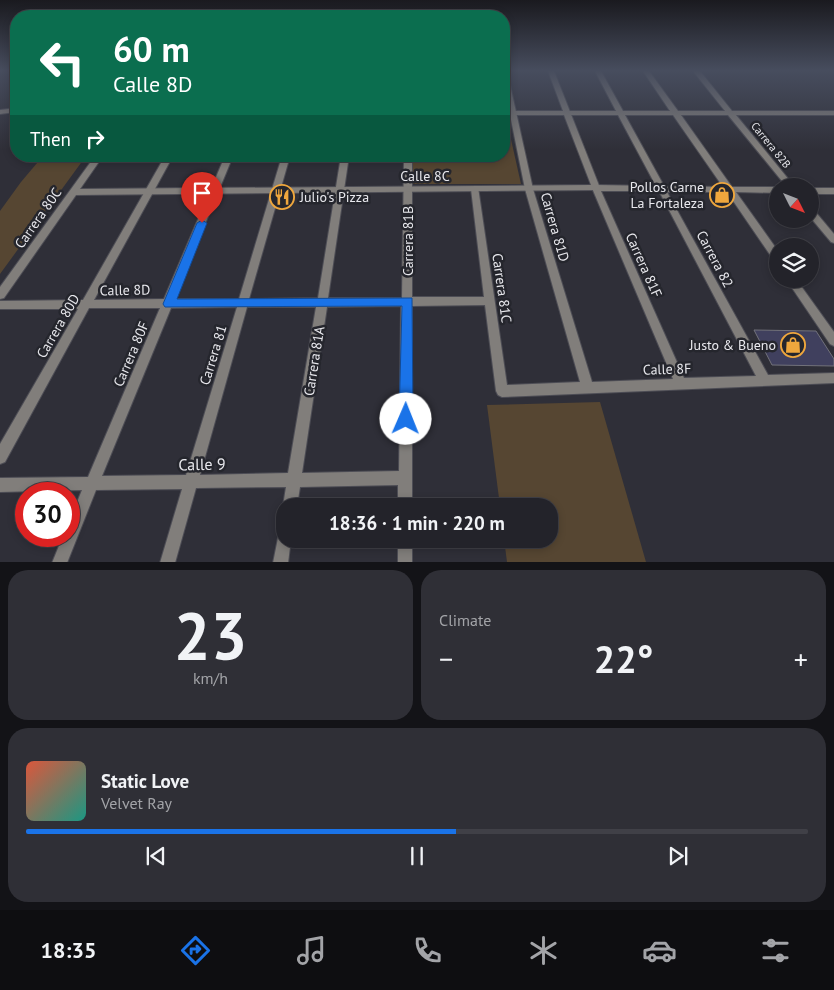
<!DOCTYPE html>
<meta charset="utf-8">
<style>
body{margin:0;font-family:"PT Sans",sans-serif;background:#2f2f36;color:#f1f3f6;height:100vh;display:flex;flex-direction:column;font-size:19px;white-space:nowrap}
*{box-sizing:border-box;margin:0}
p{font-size:16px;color:#a3a4a8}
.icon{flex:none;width:28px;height:28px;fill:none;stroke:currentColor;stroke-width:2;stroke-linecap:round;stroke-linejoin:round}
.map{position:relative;height:562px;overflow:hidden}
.panel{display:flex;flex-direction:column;gap:8px;padding:8px;background:#131317;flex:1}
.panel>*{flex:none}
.banner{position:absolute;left:10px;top:10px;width:500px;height:152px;border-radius:20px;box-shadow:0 2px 8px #0003,0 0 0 1px #404047;background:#0b6e4f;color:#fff;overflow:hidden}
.needle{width:32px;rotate:132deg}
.fabs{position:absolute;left:769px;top:178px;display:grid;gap:10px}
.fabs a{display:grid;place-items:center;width:50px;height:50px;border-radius:50%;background:#23232a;box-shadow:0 2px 8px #0003,0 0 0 1px #404047;font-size:25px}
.speed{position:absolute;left:15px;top:482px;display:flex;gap:10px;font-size:25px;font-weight:700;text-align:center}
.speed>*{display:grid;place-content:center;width:65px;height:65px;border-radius:50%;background:#23232a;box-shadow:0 2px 8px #0003,0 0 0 1px #404047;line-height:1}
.speed .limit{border:8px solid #d22;background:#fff;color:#111}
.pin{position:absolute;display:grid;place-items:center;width:42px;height:42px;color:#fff;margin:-51px -21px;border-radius:50% 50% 50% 0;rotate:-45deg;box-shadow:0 0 5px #0007}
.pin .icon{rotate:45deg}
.me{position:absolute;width:55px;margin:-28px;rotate:1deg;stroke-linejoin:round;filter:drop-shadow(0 0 4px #0008)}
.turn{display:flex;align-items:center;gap:18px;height:105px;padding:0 20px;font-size:22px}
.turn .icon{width:65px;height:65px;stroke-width:2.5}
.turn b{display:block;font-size:35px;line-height:42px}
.then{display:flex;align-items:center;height:48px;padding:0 20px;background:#0003;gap:10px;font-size:19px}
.big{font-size:38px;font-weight:700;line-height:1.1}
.panel .card{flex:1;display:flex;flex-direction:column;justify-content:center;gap:8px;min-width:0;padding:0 18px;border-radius:20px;background:#2f2f36}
.panel .dial{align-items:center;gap:0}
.dial b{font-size:65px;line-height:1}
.song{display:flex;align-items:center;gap:15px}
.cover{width:60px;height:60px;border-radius:8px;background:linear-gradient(135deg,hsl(10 70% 55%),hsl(170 70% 35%))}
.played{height:5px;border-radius:2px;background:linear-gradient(90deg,#1a73e8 55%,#404047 55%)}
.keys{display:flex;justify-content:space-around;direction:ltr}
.heat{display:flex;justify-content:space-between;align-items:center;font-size:28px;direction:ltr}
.panel .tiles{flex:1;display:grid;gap:8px;grid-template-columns:1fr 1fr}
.card:last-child{grid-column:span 2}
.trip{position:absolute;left:276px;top:498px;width:282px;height:50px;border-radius:20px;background:#23232a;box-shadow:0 2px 8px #0003,0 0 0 1px #404047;font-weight:700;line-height:50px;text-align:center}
.dock{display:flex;height:80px;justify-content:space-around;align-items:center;background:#0e0e11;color:#a3a4a8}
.dock .icon{width:35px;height:35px}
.dock .selected{color:#1a73e8}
.dock b{font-size:22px;color:#f1f3f6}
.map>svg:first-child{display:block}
.green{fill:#564632}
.building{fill:#40405e;stroke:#72727b}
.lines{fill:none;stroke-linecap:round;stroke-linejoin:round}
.minor-casing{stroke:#4d4d55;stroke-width:2}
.tertiary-casing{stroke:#4d4d55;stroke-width:2}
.minor{fill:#817e7b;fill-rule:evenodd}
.tertiary{fill:#817e7b;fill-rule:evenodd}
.route{fill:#1a73e8;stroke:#114b97}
.labels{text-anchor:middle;stroke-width:5;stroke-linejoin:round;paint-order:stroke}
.far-street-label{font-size:11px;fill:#e8e8ed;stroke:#25262d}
.street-label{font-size:14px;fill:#e8e8ed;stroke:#25262d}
.poi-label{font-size:14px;fill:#e8e8ed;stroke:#25262d;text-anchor:end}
.near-street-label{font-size:16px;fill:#e8e8ed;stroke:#25262d}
</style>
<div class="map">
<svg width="834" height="563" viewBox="0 0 834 563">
<rect width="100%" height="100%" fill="#2f2f38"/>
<g class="green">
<path d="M504,117H506L521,184H411L412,156H504Z"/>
<path d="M43,156H86L0,274V211L21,182Z"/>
<path d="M600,402L646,562H507L504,539H550V506H500L487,405Z"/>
</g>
<path class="building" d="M754,330L816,331L834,359V366L772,365Z"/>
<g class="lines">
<defs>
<g id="minor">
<path d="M504,71H507L533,189L592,382L673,379L592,188L596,185L656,186L618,115H567L563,113L567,111H616L595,71H601L623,111H670L643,71H649L678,111H725L693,71H700L732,111H834V115H736L794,186H786L728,115H681L732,187H778V193L736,192L778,251V262H775L727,192H667L768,375L834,373V383L502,397L498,395L496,391L485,305L412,306V506H398V485L300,487L297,506H285V511L283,506L286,487L196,488L175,563H160L182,489L96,490L67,563H52L63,536H69V522L82,490L0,492V478L88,477L160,308H89L5,462L0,464V444L78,309H0V301L83,300L165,156H173L94,300L164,299L225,156H233L174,299H239L282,156H290L249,299L318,298L341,156H349L328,298H402L404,156H412V297H484L471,189L472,187H478L507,385L580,382L525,189L504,85ZM625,115H673L723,187L664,186ZM601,191H659L756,376L684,378ZM401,306L399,471L302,473L327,307ZM237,307L186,475L102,476L171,308ZM247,307H316L288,473L200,475Z"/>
<rect x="810" y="188" width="24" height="6"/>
<path d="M810,208L813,209L834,234V243L831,242L810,217Z"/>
<path d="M786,279H796L834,332V346L830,344Z"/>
<path d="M285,526V539H291L288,563H273L280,528Z"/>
<rect x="398" y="539" width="14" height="24"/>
</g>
<g id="tertiary">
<path d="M548,71H554L600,188L599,190L76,195L4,298L0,299V287L95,156H103L80,189L591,185L564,115H504V111H563Z"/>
<path d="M16,108V112L0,114V110Z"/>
</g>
</defs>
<use href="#minor" class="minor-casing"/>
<use href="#tertiary" class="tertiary-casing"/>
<use href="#minor" class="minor"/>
<use href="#tertiary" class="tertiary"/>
</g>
<linearGradient id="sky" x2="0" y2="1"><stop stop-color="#1a1a1f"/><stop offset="0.47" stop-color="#474d5e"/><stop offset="1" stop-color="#474d5e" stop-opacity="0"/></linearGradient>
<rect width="834" height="150" fill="url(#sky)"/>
<path class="route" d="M202,220L207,223L177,299L412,298L413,419L411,424L406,426L401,424L399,419L402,306L165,307L163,304L197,223Z"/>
<defs>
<symbol id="shop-ring" viewBox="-11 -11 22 22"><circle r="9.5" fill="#25262d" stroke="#efa73d" stroke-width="1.5"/><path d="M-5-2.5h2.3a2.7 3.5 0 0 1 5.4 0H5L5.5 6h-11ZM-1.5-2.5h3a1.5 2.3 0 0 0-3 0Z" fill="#efa73d"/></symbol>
<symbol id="restaurant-ring" viewBox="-11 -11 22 22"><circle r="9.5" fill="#25262d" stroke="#efa73d" stroke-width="1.5"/><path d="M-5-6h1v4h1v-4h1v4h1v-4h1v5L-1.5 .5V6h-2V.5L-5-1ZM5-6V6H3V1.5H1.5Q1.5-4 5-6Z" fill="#efa73d"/></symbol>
</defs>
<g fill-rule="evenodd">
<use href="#shop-ring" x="708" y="181" width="28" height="28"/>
<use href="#restaurant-ring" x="268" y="183" width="28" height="28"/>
<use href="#shop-ring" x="779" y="331" width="28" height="28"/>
</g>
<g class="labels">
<g class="far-street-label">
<text transform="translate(771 145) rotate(51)" y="4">Carrera 82B</text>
</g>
<g class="street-label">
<text x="425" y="181">Calle 8C</text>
<text transform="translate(38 218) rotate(-55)" y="5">Carrera 80C</text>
<text transform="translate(555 227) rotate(74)" y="5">Carrera 81D</text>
<text transform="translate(408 241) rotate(-90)" y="5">Carrera 81B</text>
<text transform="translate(715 259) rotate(62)" y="5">Carrera 82</text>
<text transform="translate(644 265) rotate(66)" y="5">Carrera 81F</text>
<text transform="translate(502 288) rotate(82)" y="5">Carrera 81C</text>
<text transform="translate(125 290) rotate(-1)" y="5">Calle 8D</text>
<text transform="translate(58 326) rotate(-60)" y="5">Carrera 80D</text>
<text transform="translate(131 354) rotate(-67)" y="5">Carrera 80F</text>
<text transform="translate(213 355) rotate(-73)" y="5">Carrera 81</text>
<text transform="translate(314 361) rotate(-81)" y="5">Carrera 81A</text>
<text transform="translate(667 369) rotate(-2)" y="5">Calle 8F</text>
</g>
<g class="poi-label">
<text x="704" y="192">Pollos Carne<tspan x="704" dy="16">La Fortaleza</tspan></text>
<text x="300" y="202" text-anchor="start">Julio's Pizza</text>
<text x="776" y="350">Justo &amp; Bueno</text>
</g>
<g class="near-street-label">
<text transform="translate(202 464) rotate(-1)" y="6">Calle 9</text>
</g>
</g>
</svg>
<div class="fabs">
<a><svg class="needle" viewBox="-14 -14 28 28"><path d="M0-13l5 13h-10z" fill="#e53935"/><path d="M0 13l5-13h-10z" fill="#a3a4a8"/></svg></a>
<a><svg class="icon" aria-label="layers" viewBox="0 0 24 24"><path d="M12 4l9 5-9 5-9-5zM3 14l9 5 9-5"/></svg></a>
</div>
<div class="speed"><div class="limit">30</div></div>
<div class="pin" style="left:202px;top:223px;background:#d93025"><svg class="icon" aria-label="arrive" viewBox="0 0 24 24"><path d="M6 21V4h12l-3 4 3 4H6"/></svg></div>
<svg class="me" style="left:406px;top:419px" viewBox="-20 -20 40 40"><circle r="19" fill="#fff"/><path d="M0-13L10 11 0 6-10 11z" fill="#1a73e8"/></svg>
<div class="trip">18:36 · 1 min · 220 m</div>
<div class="banner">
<div class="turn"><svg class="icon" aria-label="left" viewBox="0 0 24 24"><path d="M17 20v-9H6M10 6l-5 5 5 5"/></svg><div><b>60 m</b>Calle 8D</div></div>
<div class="then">Then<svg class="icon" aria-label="right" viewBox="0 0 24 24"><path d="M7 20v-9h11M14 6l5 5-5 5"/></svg></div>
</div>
</div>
<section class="panel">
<div class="tiles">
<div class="card dial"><b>23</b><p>km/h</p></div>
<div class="card"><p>Climate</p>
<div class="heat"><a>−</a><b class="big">22°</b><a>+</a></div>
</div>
<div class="card">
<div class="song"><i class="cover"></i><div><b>Static Love</b><p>Velvet Ray</p></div></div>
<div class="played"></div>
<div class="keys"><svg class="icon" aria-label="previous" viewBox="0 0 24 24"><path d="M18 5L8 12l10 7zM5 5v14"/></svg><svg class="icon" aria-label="pause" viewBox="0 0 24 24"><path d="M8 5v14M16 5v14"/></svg><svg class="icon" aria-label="next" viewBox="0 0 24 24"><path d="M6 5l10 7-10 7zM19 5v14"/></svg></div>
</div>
</div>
</section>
<nav class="dock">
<b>18:35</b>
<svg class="icon selected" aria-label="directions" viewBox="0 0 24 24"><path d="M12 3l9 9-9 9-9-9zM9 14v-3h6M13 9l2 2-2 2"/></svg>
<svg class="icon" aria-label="music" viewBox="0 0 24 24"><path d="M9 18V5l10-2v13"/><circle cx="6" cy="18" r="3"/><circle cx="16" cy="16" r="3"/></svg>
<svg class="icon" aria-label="phone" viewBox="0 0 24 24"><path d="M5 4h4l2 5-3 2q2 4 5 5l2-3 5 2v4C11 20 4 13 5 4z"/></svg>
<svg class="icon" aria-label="climate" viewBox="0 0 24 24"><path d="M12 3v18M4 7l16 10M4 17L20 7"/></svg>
<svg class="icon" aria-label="car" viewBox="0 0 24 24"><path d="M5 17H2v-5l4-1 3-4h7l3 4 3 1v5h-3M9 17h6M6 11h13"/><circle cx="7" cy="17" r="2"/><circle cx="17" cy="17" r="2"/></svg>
<svg class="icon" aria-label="filters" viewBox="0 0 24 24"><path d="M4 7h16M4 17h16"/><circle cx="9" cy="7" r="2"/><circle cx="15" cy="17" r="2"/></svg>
</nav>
